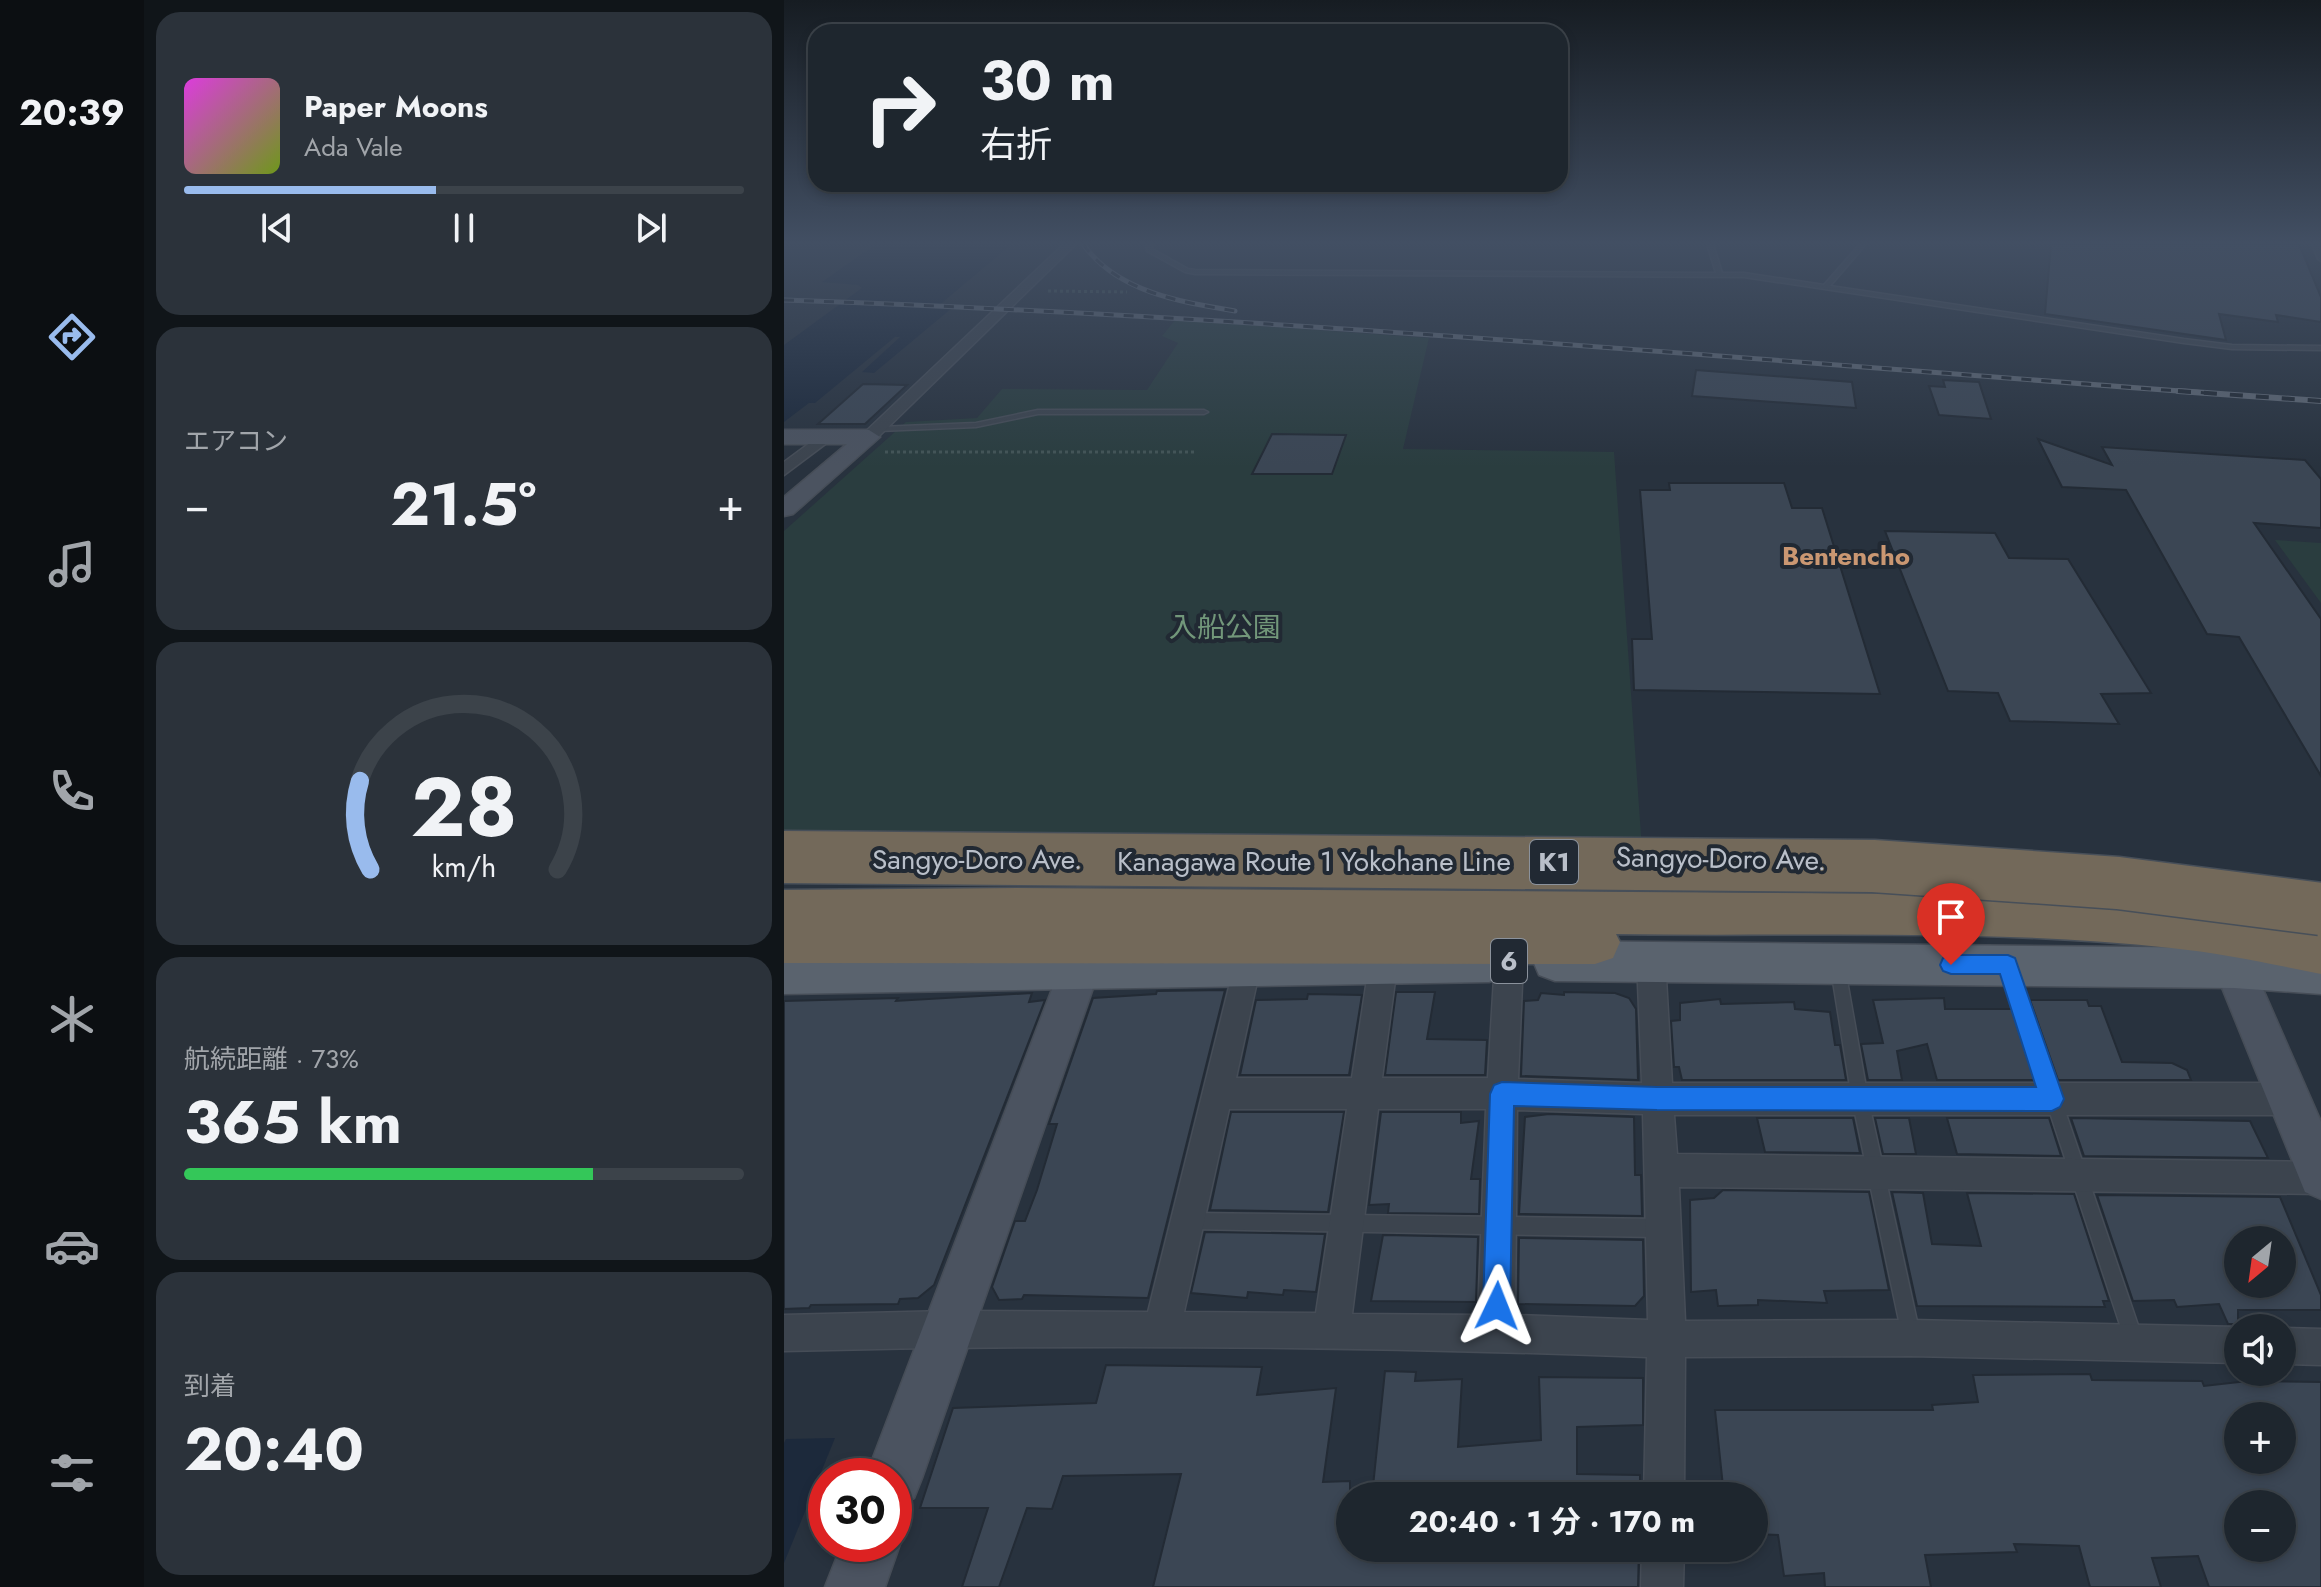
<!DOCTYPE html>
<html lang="ja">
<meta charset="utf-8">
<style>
body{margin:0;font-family:Jost,"Noto Sans JP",sans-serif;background:#2b323a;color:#f1f3f6;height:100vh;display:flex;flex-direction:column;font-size:30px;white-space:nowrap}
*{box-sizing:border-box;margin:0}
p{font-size:26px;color:#a1a5aa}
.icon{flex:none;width:44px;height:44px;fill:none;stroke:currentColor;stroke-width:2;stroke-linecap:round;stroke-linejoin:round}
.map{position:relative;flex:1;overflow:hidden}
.side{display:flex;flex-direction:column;gap:12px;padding:12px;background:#101519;width:640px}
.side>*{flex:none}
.top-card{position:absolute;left:24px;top:24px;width:760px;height:168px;border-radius:24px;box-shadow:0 4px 12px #0003,0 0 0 2px #3c434a;background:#1e262e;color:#f1f3f6;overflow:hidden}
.needle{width:52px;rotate:209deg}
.controls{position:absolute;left:1440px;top:1226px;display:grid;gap:16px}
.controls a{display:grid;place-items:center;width:72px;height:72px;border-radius:50%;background:#1e262e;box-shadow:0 4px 12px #0003,0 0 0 2px #3c434a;font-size:40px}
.speed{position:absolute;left:24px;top:1458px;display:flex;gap:16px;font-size:40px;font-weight:700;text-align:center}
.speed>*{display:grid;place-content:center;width:104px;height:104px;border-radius:50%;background:#1e262e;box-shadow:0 4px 12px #0003,0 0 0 2px #3c434a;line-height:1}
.speed .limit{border:12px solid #d22;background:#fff;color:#111}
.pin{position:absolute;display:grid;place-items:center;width:68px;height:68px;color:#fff;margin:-82px -34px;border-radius:50% 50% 50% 0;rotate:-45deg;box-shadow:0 0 8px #0007}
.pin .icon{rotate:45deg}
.me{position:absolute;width:88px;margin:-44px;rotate:2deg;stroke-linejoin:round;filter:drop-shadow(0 0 6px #0008)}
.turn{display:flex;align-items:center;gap:28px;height:168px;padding:0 40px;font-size:36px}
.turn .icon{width:104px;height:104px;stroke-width:2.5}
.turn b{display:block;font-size:56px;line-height:68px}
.big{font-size:60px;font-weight:700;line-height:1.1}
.side .card{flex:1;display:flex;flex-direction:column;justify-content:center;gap:12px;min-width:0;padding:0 28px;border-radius:24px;background:#2b323a}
.side .dial{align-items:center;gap:0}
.dial svg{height:208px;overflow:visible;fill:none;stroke:#3c434a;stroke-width:7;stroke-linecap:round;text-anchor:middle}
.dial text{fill:#f1f3f6;stroke:none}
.song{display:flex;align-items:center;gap:24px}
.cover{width:96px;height:96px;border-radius:12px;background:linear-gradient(135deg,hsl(300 70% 55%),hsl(80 70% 35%))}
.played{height:8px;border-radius:4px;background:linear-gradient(90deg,#99bbed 45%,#3c434a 45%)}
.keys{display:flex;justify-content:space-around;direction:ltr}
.heat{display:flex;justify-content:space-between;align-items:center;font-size:44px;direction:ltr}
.charge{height:12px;border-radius:6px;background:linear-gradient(90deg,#34c759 73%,#3c434a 0)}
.trip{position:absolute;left:552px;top:1482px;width:432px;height:80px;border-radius:40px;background:#1e262e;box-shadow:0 4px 12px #0003,0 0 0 2px #3c434a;font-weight:700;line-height:80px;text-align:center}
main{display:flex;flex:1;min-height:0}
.menu{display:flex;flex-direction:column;width:144px;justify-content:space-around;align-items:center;background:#0c0f12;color:#a1a5aa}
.menu .icon{width:56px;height:56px}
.menu .active{color:#99bbed}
.menu b{font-size:36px;color:#f1f3f6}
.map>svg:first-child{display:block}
.green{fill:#2a3d3f}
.water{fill:#1c293b}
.building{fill:#3b4654;stroke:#232b35;stroke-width:2;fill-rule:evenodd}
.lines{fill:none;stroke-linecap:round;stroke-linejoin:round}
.lane-casing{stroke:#464d57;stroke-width:3}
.street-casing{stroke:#464d57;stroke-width:3}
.secondary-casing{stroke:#464d57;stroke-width:3}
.primary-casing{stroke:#464d57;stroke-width:3}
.highway-casing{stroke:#474f59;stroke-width:3}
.path{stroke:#435557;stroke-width:3;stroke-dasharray:3 3;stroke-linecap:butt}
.lane{fill:#3c444e;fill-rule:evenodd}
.street{fill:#3c444e;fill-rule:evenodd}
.secondary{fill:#4b5360;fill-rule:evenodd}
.primary{fill:#5a636e;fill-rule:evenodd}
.highway{fill:#73695a;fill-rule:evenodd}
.rail-far1-casing{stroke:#5f6874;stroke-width:5}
.rail-casing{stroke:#5f6874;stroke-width:6}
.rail-far1{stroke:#212933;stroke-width:3;stroke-dasharray:10;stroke-linecap:butt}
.rail{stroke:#212933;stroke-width:4;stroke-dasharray:13;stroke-linecap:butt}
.highway-bridge-casing{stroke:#474f59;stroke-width:55;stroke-linecap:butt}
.highway-bridge{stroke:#73695a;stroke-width:52}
.route{fill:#1a73e8;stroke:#114b97;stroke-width:2}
.labels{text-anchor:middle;stroke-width:8;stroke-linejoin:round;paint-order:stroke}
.far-neighbourhood-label{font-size:26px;font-weight:bold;fill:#ca9772;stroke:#212933}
.shield{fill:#212933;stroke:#8b929c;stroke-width:2}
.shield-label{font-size:26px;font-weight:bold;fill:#b9bfc9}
.park-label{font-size:28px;fill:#72977a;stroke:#212933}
.street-label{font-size:28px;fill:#b9bfc9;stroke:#212933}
</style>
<main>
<nav class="menu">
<b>20:39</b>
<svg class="icon active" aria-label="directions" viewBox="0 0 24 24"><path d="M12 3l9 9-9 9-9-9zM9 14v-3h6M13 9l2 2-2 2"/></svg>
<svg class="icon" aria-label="music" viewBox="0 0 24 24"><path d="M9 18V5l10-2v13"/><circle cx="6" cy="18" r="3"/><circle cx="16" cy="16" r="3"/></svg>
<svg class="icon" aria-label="phone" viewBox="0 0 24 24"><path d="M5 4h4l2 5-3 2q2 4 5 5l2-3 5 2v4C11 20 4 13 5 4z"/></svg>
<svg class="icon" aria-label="climate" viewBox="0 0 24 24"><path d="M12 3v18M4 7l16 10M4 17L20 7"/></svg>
<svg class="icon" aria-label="car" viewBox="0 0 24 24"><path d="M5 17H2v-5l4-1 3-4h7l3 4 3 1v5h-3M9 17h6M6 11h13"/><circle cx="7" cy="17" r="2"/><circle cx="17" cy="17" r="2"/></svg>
<svg class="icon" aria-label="filters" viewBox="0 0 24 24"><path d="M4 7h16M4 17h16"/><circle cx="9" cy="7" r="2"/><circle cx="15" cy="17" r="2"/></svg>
</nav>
<section class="side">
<div class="card">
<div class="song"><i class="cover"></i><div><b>Paper Moons</b><p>Ada Vale</p></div></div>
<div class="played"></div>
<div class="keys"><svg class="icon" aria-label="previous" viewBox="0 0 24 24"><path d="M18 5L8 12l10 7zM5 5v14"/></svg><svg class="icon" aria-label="pause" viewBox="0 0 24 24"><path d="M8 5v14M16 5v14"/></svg><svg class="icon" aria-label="next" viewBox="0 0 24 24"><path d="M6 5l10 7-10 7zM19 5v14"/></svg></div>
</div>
<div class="card"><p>エアコン</p>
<div class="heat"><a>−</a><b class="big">21.5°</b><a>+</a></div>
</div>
<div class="card dial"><svg viewBox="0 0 100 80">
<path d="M14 69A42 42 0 1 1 86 69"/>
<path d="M14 69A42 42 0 0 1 10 35" stroke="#99bbed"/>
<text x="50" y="56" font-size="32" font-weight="700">28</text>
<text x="50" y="72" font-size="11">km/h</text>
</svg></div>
<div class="card"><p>航続距離 · 73%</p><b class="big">365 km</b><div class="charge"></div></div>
<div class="card"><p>到着</p><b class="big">20:40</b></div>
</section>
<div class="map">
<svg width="1537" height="1587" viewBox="0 0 1537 1587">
<rect width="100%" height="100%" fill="#28323e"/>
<g class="green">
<path d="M391,320L645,338L619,449L830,452L859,863L0,871V531L122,422L193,418L218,389L363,390L394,343L378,336Z"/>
<path d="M1491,540L1537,543V603Z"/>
</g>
<g class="water">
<path d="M92,244H228L153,307L168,308L90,373L78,372L116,337H111L31,403H25L0,422V345L78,288L74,285L38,282Z"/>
<path d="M51,1438L0,1563V1443L2,1439Z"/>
</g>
<g class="building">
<path d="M1267,244H1515L1537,297V322L1492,315L1494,322L1435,314L1442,340L1261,314Z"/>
<path d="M912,370L1068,382L1072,408L908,396Z"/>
<path d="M1159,380L1195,382L1207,419L1155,415L1145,386L1161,387Z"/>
<path d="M79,384L123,385L81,424H34Z"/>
<path d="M488,434L562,435L548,474H468Z"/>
<path d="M1254,439L1328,465L1318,447L1521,460L1537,479V528L1470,523L1537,619V776L1455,637L1423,634L1342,490L1278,487Z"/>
<path d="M885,483H1000L1008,508H1038L1096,694L850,690L848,639H868L856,490H886Z"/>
<path d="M1101,531L1211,533L1225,558L1284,559L1367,693L1317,694L1335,724L1226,721L1214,693L1164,691Z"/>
<path d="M441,990L364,1298L240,1295L238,1299L215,1300L208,1287L231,1221H241L253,1190L273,1124H265L309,998L372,994L373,991Z"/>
<path d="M612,992H651L643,1039L703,1040L701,1075H601Z"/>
<path d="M780,992L831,993L845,998L852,1009L854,1080L737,1076L740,1001L754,1000L757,993L780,995Z"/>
<path d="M248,993L245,1002L261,1000L150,1285L134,1298L116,1299L114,1304L27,1305L25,1308L0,1309V1001L114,998L112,1001Z"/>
<path d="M524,994L578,995L565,1075H456L472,1000L523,999Z"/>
<path d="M1160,998L1161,1009H1229L1252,1080H1153L1143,1044L1113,1051L1118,1080H1084L1077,1044L1099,1043L1089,1000Z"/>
<path d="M936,999L937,1004L1010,1002L1011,1009L1046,1012L1051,1045H1056L1062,1080H898L895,1067H890L887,1021L896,1020V1003Z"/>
<path d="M1246,1000H1303L1305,1006H1317L1338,1062L1388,1063L1403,1070L1407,1080H1274Z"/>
<path d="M447,1112H560L544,1212L426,1210Z"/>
<path d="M597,1112H677V1123L695,1121L687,1179H696L695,1214L604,1213L605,1204L585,1205Z"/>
<path d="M765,1114L850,1117L851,1175H857L858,1216L735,1214L741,1117Z"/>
<path d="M973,1118H1069L1076,1153L981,1152Z"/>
<path d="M1091,1118H1125L1132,1154H1099Z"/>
<path d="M1163,1118H1265L1277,1156L1173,1154Z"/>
<path d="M1287,1118L1466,1121L1484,1158L1300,1156Z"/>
<path d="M939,1190L1085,1192L1105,1290L1040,1291L1043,1303L974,1300V1305L934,1306L932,1290L907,1292L906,1200L930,1198Z"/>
<path d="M1108,1192L1139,1193L1148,1244L1197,1246L1183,1193L1290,1194L1325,1301H1319L1321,1307L1133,1306Z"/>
<path d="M1313,1195L1496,1197L1537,1295V1310H1454V1324H1444L1435,1304L1393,1307L1390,1300L1349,1301ZM1454,1240H1498V1284H1454Z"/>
<path d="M421,1232L541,1234L532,1292L500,1290L499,1295L464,1292L463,1298L407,1293Z"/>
<path d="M599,1235L694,1237L692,1302L587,1301Z"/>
<path d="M735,1238L859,1240L860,1296L851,1306L734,1304Z"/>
<path d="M322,1365L478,1367L473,1395L552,1388L539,1482L566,1481V1551L609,1548L747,1549V1560H806V1548H855L854,1587H369L397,1474L279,1476L268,1509L243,1508L215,1587H178L204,1508H136L169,1408L312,1403Z"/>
<path d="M601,1371L632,1372L631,1381L678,1379L674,1447L757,1440L755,1377L859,1378V1425L793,1427V1474L856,1475V1496H588Z"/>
<path d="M1306,1374L1308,1380L1418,1381L1420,1386L1464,1381L1537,1382V1587H1425L1414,1556L1368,1558L1377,1587H1306L1295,1546L1230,1544L1233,1552L1141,1555L1147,1587H1041L1040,1573L1000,1576L994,1535L970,1534V1496H940L931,1410H1149L1148,1405L1194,1402L1189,1375ZM1454,1416H1498V1460H1454ZM1454,1504H1498V1548H1454Z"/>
</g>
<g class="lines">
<defs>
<g id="lane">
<path d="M362,244H368V249L404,269L411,270L932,273L923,244H929L938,273H960L1040,285L1076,244H1082L1046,286L1400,339L1448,345L1537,346V350L1448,349L1400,343L960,277L411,274L401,272L363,251Z"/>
<path d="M1528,244H1534L1537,252V261L1534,259Z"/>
<path d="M254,410H420L424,412L420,414H254L192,427L95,431L91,429L95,427L192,423Z"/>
<path d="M1054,963L1059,964L1061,969L1084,1099L1136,1335L1133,1341L1127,1344L1121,1341L1118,1335L1068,1099L1047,969L1049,964Z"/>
<path d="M1226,964L1231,965L1233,970L1359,1340L1356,1346L1350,1349L1344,1346L1341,1340L1219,970L1221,965Z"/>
<path d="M406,1213L876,1219L882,1222L885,1228L882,1234L876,1237L406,1229L400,1227L398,1221L400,1215Z"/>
</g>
<g id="street">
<path d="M280,244H292L91,440H79V434Z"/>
<path d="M42,431L48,433V439L0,475V462Z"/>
<path d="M867,947L877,951L881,960L888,1083H1505L1516,1088L1521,1099L1516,1110L1505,1115H890L893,1154L1537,1162V1194L895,1187L901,1321L1127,1320L1454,1327L1457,1328H1454V1363L1127,1356L901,1357L900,1496H860L863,1357C576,1346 288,1344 0,1351V1315L164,1311L364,1312L452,959L462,955L472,959L476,968L452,1078H568L585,966L589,957L599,953L609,957L613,966L598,1078H704L711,961L715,952L725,948L735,952L739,961L734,1079L858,1083L853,960L857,951ZM445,1109H563L532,1313L400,1312ZM594,1109H702L694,1315L568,1314ZM733,1110L859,1114L864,1320L731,1315Z"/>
<path d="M1497,1328H1498L1537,1329V1365L1498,1364Z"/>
<path d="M858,1548H900L899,1587H857Z"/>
</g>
<g id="secondary">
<path d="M0,430H85L96,437L9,514L0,516V497L63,444H0Z"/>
<path d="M1450,950L1464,955L1537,1122V1199L1521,1192L1430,968L1436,955Z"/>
<path d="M295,953L309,958L315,971L138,1478L130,1498L110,1506V1476H82L275,971L281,958Z"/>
<path d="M110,1529L116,1544L101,1587H41L58,1544H110Z"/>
</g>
<g id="primary">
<path d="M771,941L1450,948L1537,954V994L1450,988L771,981L755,975L749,961L755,947Z"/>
<path d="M705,942L721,948L727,962L721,976L705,982L0,994V954Z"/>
</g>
<path id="highway" d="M234,888L1163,894C1289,896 1413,905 1537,928V974C1487,964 1437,953 1387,948C1203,928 1017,937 832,934L836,942L829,958L811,964L0,963V890Z"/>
</defs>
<use href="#lane" class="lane-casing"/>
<use href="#street" class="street-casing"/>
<use href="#secondary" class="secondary-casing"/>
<use href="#primary" class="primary-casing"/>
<use href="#highway" class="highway-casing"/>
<g class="path">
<path d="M264,291L343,292"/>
<path d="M101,452H412"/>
</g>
<use href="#lane" class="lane"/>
<use href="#street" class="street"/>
<use href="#secondary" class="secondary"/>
<use href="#primary" class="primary"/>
<use href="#highway" class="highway"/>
<defs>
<g id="rail-far1">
<path d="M299,244C333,292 396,302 451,311"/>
<path d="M0,300C475,316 948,358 1422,393"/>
</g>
<path id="rail" d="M1394,391L1537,401"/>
</defs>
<use href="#rail-far1" class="rail-far1-casing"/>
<use href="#rail" class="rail-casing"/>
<use href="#rail-far1" class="rail-far1"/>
<use href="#rail" class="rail"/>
<defs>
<path id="highway-bridge" d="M0,857L1089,866L1334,883L1537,909"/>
</defs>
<use href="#highway-bridge" class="highway-bridge-casing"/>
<use href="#highway-bridge" class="highway-bridge"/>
</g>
<linearGradient id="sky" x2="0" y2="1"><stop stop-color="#161c22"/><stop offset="0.52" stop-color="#424f63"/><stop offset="1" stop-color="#424f63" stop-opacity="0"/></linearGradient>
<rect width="1537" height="467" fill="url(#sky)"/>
<path class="route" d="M1167,955H1224L1231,958L1280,1099L1276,1107L1268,1111L873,1110L730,1106L726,1306L722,1315L713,1319L703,1315L699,1306L706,1094L710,1085L718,1082L873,1087H1252L1216,974H1167L1159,971L1156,965L1159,958Z"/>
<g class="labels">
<g class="far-neighbourhood-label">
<text x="1062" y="565">Bentencho</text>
</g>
<g class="shield">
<rect x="746" y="840" width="48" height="44" rx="6"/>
<rect x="707" y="939" width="36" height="44" rx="6"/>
</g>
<g class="shield-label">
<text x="770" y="871">K1</text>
<text x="725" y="970">6</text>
</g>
<g class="park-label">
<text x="441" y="637">入船公園</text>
</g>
<g class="street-label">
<text transform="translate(937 858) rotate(1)" y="10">Sangyo-Doro Ave.</text>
<text x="193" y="869">Sangyo-Doro Ave.</text>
<text x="530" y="871">Kanagawa Route 1 Yokohane Line</text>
</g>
</g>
</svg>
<div class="controls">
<a><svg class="needle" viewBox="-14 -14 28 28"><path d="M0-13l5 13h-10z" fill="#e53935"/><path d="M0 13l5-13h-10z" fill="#a1a5aa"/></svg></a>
<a><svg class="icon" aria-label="sound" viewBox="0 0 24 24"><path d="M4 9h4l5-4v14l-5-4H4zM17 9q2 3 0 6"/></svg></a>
<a>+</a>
<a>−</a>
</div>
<div class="speed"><div class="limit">30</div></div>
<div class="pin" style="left:1167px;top:965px;background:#d93025"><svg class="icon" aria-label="arrive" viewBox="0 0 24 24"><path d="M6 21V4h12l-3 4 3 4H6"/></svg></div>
<svg class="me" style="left:713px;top:1306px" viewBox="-20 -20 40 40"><path d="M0-17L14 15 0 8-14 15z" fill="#1a73e8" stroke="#fff" stroke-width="4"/></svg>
<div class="trip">20:40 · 1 分 · 170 m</div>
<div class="top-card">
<div class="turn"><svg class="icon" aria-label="right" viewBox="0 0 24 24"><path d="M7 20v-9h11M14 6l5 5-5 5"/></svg><div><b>30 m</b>右折</div></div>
</div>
</div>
</main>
